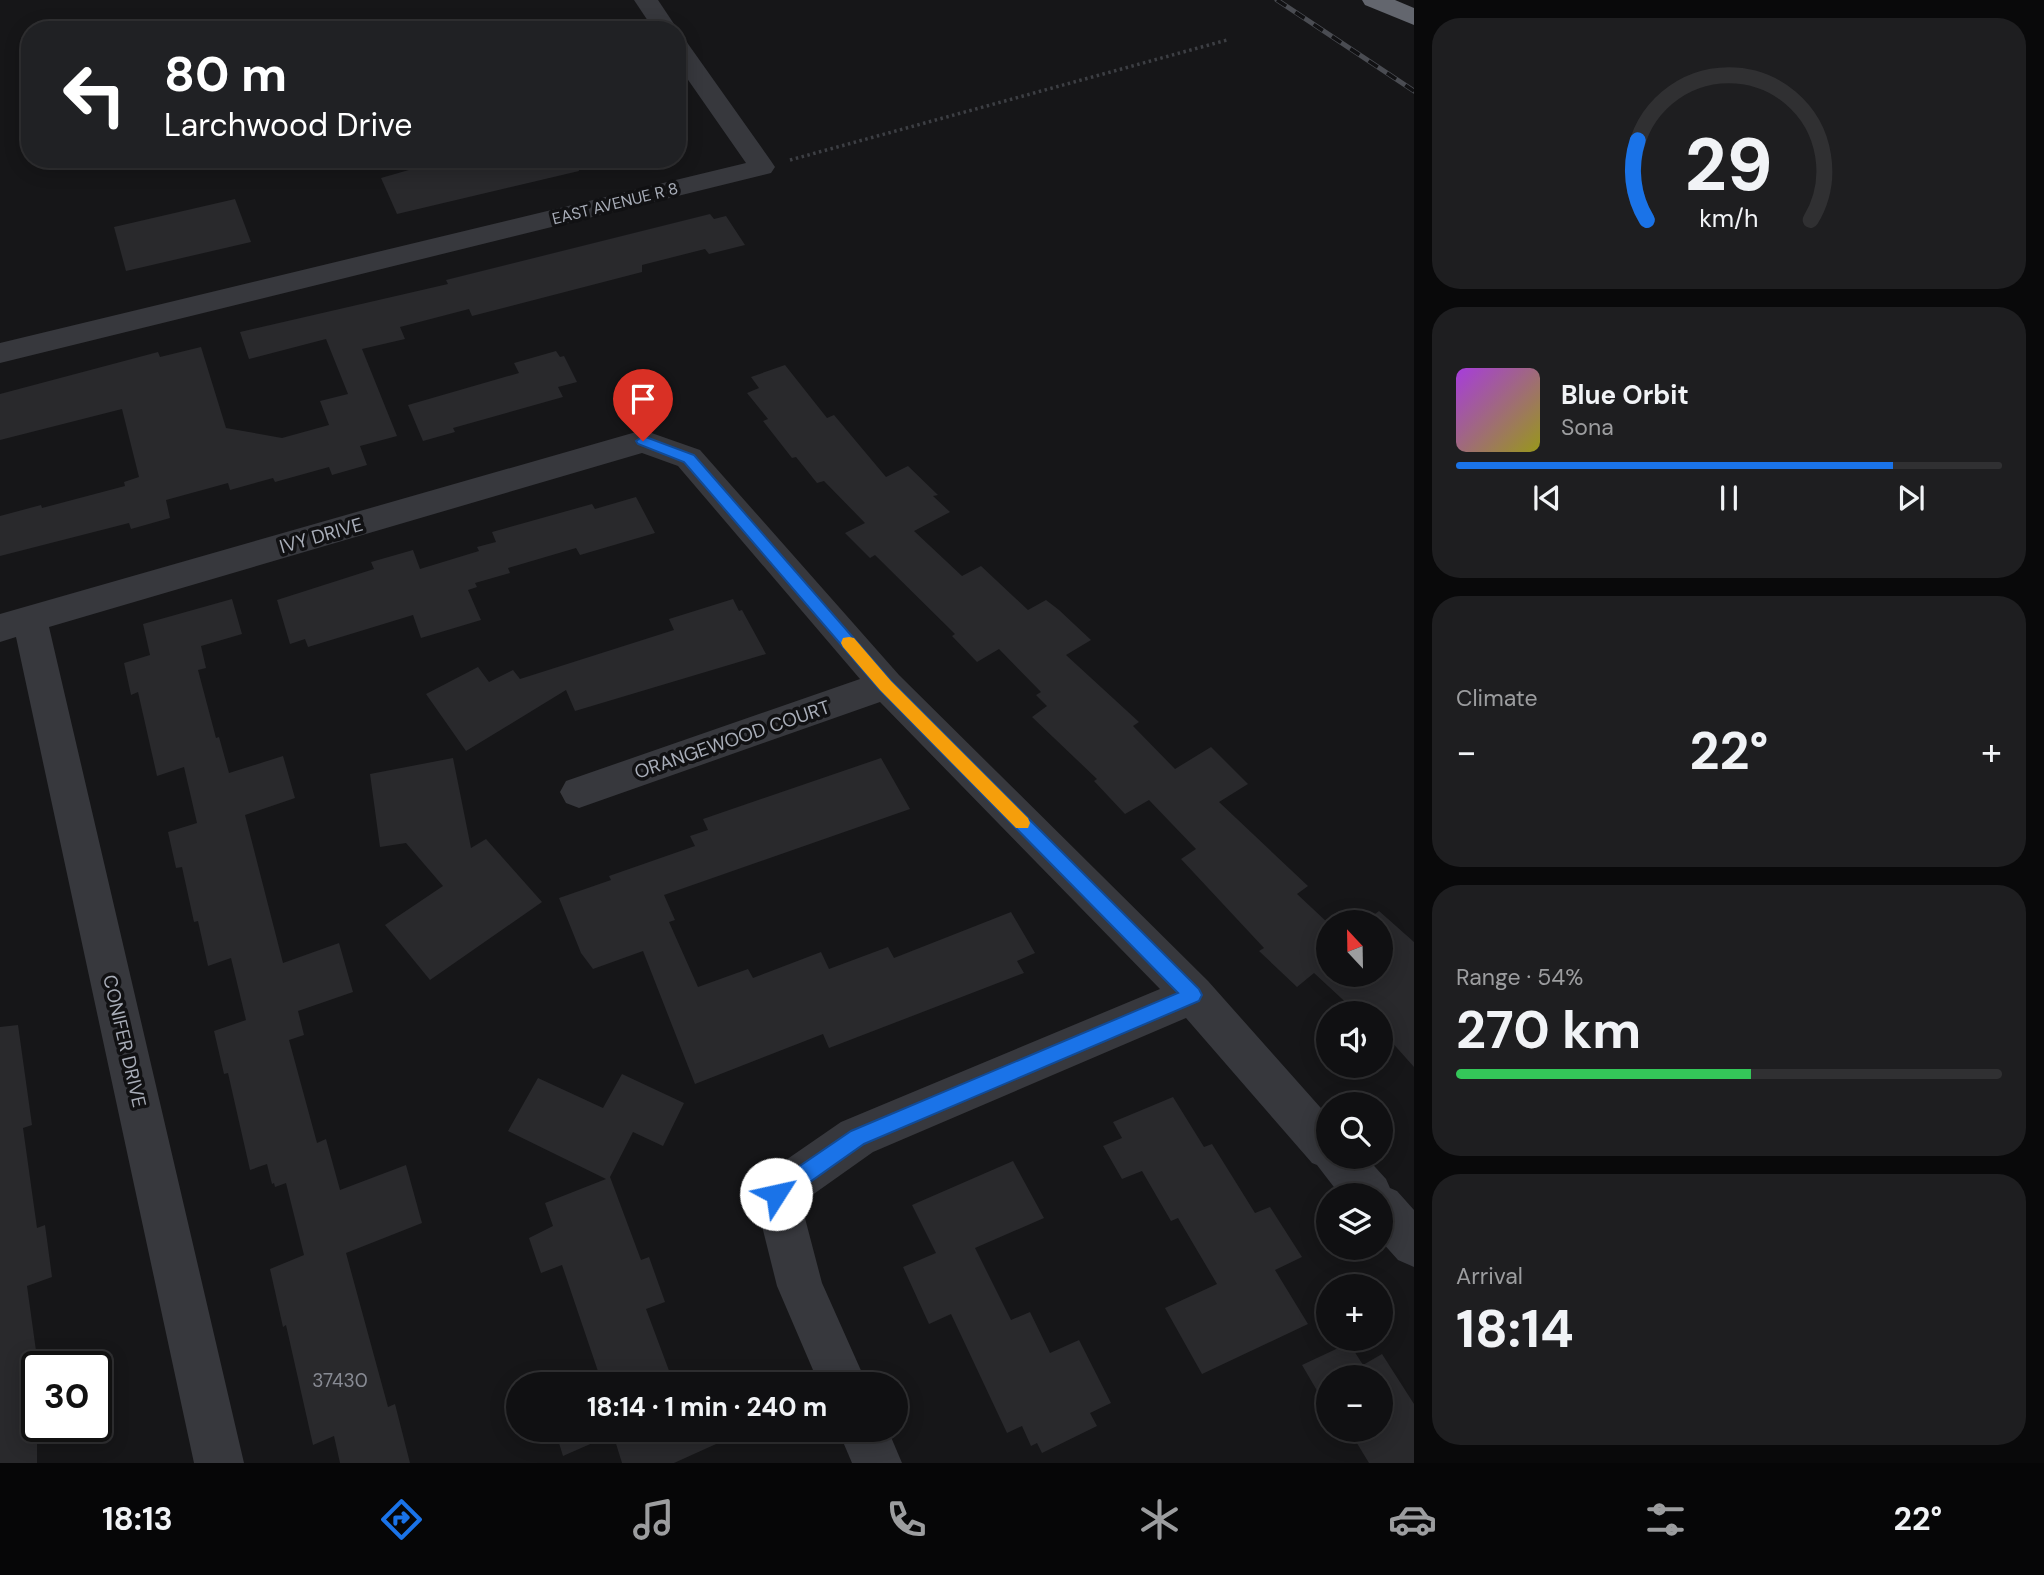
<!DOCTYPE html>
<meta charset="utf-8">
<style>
body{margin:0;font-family:"DM Sans",sans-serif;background:#1e1e20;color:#f1f3f6;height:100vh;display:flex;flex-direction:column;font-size:26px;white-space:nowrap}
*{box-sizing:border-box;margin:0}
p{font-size:23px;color:#9c9d9f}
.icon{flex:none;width:38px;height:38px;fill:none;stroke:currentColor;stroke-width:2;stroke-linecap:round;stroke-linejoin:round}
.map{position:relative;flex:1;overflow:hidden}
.side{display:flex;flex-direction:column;gap:18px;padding:18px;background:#09090a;width:630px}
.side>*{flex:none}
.hud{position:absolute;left:21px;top:21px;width:665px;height:147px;border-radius:28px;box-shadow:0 4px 18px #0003,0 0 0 2px #303032;background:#202124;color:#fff;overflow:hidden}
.needle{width:46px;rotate:338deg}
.fabs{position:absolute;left:1316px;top:910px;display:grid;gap:14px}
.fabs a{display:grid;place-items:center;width:77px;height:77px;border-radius:50%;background:#101012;box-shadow:0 4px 18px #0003,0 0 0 2px #303032;font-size:35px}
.speed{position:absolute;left:21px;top:1351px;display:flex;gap:14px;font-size:35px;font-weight:700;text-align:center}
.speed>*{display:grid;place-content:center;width:91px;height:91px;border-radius:50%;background:#101012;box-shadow:0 4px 18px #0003,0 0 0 2px #303032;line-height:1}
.speed .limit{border:4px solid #111;border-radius:10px;background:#fff;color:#111}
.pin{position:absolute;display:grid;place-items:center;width:60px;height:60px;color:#fff;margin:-72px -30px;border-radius:50% 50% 50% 0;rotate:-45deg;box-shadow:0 0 7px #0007}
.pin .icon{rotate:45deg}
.me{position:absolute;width:77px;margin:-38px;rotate:55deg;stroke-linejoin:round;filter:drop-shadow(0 0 5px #0008)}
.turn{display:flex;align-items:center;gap:24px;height:147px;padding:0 28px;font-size:32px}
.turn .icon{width:91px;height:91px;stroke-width:2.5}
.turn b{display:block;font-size:49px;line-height:60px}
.big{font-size:52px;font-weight:700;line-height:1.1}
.side .widget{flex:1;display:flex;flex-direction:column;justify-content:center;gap:10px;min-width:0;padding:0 24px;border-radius:28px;background:#1e1e20}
.side .dial{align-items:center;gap:0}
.dial svg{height:182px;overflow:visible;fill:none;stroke:#303032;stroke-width:7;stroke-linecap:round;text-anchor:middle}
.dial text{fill:#f1f3f6;stroke:none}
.song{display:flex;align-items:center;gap:21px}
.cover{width:84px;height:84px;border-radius:10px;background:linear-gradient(135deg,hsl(280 70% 55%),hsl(60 70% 35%))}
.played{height:7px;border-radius:4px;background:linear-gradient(90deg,#1a73e8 80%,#303032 80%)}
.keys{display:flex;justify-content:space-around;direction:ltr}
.heat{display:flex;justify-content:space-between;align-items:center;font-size:38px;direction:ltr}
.charge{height:10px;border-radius:5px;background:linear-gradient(90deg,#34c759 54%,#303032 0)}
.trip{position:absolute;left:506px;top:1372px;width:402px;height:70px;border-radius:35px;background:#101012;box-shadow:0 4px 18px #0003,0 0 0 2px #303032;font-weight:700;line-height:70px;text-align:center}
.dock{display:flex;height:112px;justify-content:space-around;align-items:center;background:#060607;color:#9c9d9f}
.dock .icon{width:49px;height:49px}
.dock .active{color:#1a73e8}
.dock b{font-size:32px;color:#f1f3f6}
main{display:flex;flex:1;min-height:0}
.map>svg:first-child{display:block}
.building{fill:#29292c}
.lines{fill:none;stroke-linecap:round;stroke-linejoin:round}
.path{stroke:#3d3f44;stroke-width:3.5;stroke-dasharray:2.5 3.5;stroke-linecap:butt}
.street{fill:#37383d;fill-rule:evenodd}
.highway{fill:#63666e;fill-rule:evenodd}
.rail-casing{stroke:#4a4c52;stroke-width:5}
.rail{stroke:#111113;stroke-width:3.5;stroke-dasharray:11;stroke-linecap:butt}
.route{fill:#1a73e8;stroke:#114b97;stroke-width:2}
.slow{fill:#f59e0b}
.labels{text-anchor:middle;stroke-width:7;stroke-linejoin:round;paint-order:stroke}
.far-street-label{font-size:16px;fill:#a8adb8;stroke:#111113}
.street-label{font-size:19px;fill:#a8adb8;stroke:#111113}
.near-number-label{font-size:19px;fill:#888b94}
</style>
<main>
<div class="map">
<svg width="1414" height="1463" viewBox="0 0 1414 1463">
<rect width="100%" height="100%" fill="#161618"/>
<g class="building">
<path d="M447,159H578L579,171L397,214L381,178Z"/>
<path d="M235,199L251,242L126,271L114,227Z"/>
<path d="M710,214L714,219L726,216L745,245L709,254L705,249L642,265V272L472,316L469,309L400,327L405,339L362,349L397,436L360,446L367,465L332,475L329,467L275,482L273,478L230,490L228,483L166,500L170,518L131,529L129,523L0,556V516L41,505L42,508L125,486L124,482L139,477L122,409L0,440V394L158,352L160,357L201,347L226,428L282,438L329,425L320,401L348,394L326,339L249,359L240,332L448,284L446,280Z"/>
<path d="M556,351L560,357L564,356L577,382L558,387L563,397L453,428L455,432L423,441L408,405L519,373L514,363Z"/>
<path d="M785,365L827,418L834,415L886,477L908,466L938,495L933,496L950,512L914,531L962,576L981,566L1028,610L1046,600L1059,610L1091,640L1066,655L1139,722L1133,726L1175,769L1211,747L1248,784L1219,802L1308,886L1297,894L1328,923V975H1381V922H1364L1379,911L1414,942V1067L1381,1030V1013H1366L1359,1006L1354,1010L1314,973L1297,987L1259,951L1264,948L1181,859L1196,849L1149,800L1125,814L1094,781L1097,779L1032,717L1047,706L1036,695L1041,692L999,649L977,662L952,636L955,634L875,555L870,558L845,533L865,523L824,481L817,483L796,457L792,458L763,421L768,419L747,393L759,388L751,377Z"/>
<path d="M636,497L655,533L580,555L576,548L508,568L510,573L475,583L477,587L468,590L481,620L421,638L413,615L308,647L305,639L290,644L277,600L374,569L371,562L413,550L420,569L479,551L477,547L496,542L492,532L592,504L595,509Z"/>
<path d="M232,599L242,634L201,646L206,668L198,670L216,738L219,737L229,773L283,756L295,798L245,815L283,963L339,943L353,992L298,1011L304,1035L289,1040L317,1143L326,1139L340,1190L406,1165L422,1223L346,1253L388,1407L395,1404L410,1463H340L334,1436L313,1445L286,1325L283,1327L270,1269L304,1255L286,1183L275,1187L274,1183L272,1184L267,1164L250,1170L228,1073L224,1074L214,1031L246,1020L231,958L208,966L198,921L194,922L182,867L176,868L168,832L197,823L184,767L157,776L138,692L131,695L124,663L150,655L143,624Z"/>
<path d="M733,599L739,611L742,610L766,654L575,711L566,690L466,751L426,694L478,667L489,682L513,670L520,679L674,630L669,619Z"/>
<path d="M453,758L471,848L486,839L542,902L430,980L385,925L443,886L406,843L380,847L370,774Z"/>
<path d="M881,758L910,809L664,895L675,920L669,922L698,987L748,969L753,978L821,952L829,969L888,947L894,958L1011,912L1035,953L1017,961L1024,973L829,1048L823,1034L695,1084L643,951L593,969L581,953L559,898L611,880L609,876L695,846L690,836L708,830L703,819Z"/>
<path d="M18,1025L32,1125L23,1128L37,1228L45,1225L52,1277L27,1286L37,1358V1463H0V1027Z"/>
<path d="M622,1074L684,1103L663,1146L633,1132L610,1177L641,1260L649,1257L665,1302L646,1309L674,1384H599L602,1383L562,1265L541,1273L529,1238L553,1226L545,1203L606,1179L508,1131L538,1078L603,1108Z"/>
<path d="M1173,1097L1204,1147L1212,1144L1255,1213L1270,1207L1302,1257L1275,1270L1308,1324L1202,1374L1165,1308L1217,1284L1178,1218L1171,1221L1142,1171L1122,1179L1103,1146L1122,1138L1113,1122Z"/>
<path d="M1013,1161L1044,1218L975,1248L1011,1320L1030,1312L1050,1353L1079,1340L1111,1403L1090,1413L1097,1426L1042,1453L1037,1443L1031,1446L1022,1426L1007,1433L951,1314L929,1324L903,1267L936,1253L912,1205Z"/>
<path d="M1349,1343L1363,1365L1382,1354L1414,1404V1463H1369L1349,1430H1381V1377H1328V1396L1326,1391L1319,1394L1302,1365Z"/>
<path d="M555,1430H734L736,1435L674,1463H622L613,1434L563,1456Z"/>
</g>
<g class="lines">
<path class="path" d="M790,160L1227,40"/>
<g class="street">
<path d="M634,0H658L678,30L677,31L654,30Z"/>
<path d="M677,39L686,41L771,161L775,167L771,173L0,363V343L746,163L677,64Z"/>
<path d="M643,430L700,450L899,675L1208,981L1328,1116V1157H1366L1386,1179L1390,1188L1397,1191L1414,1210V1267L1398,1260L1381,1241V1195H1340L1317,1165L1312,1163L1186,1018L873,1152L801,1203L822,1283L867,1384H819L777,1286L754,1194L760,1178L841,1122L1160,989L880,702L579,808L566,803L560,792L566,781L860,679L678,466L642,453L49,627L244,1463H194L16,637L0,642V614Z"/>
<path d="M838,1430H888L902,1463H852Z"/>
</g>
<path class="highway" d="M1362,0H1395L1414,8V25L1365,5Z"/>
<defs>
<path id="rail" d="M1277,0L1414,91"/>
</defs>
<use href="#rail" class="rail-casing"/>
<use href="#rail" class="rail"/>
</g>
<path class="route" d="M643,436L694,455L891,681L1199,989L1202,995L1199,1001L864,1144L783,1201L776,1203L769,1201L767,1194L769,1187L851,1131L1178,993L880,690L684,462L638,444L636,441Z"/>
<path class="slow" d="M849,637L854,638L891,681L1028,818L1030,823L1028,828H1016L880,690L843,647L841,643L843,638Z"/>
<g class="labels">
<g class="far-street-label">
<text transform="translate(615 203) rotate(-14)" y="6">EAST AVENUE R 8</text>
</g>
<g class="street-label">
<text transform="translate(321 535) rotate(-16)" y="7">IVY DRIVE</text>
<text transform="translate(732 739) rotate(-19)" y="7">ORANGEWOOD COURT</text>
<text transform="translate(125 1041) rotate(77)" y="7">CONIFER DRIVE</text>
</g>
<g class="near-number-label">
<text x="340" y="1387">37430</text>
</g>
</g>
</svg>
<div class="fabs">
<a><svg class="needle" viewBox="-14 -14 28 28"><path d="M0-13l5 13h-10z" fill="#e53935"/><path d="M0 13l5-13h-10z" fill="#9c9d9f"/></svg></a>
<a><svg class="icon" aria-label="sound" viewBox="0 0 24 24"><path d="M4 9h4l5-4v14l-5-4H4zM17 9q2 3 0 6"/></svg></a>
<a><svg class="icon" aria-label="search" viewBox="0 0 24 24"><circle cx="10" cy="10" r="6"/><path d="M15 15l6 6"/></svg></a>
<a><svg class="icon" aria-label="layers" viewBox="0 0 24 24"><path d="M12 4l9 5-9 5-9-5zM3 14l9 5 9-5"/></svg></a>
<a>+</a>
<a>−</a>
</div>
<div class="speed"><div class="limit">30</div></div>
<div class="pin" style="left:643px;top:441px;background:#d93025"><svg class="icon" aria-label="arrive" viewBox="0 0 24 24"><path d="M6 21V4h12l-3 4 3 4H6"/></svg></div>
<svg class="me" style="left:776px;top:1194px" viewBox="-20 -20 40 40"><circle r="19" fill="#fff"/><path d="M0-13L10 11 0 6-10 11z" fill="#1a73e8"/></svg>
<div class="trip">18:14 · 1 min · 240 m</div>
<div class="hud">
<div class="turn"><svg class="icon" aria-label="left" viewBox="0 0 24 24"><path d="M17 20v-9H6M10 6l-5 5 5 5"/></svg><div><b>80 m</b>Larchwood Drive</div></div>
</div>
</div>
<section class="side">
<div class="widget dial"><svg viewBox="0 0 100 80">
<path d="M14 69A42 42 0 1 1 86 69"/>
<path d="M14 69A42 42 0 0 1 10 34" stroke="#1a73e8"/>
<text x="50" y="56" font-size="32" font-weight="700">29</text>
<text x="50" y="72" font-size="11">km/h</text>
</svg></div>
<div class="widget">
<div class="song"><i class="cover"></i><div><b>Blue Orbit</b><p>Sona</p></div></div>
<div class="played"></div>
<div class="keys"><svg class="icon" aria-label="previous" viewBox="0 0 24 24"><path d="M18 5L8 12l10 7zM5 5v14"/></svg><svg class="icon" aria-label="pause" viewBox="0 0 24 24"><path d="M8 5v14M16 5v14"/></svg><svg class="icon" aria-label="next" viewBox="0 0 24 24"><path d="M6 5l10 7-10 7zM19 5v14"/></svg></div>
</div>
<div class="widget"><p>Climate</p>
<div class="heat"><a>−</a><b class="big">22°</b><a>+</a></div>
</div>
<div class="widget"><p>Range · 54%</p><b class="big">270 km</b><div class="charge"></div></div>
<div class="widget"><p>Arrival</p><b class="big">18:14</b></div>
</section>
</main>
<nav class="dock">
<b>18:13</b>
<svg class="icon active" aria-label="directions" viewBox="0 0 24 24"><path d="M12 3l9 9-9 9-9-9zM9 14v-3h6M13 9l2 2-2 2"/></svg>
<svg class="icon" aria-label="music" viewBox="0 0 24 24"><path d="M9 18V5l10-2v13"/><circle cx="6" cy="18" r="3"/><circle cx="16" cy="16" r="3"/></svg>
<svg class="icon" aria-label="phone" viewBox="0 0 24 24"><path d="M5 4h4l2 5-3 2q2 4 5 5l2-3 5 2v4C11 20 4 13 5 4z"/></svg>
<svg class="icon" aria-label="climate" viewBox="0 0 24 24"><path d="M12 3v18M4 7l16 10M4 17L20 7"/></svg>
<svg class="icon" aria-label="car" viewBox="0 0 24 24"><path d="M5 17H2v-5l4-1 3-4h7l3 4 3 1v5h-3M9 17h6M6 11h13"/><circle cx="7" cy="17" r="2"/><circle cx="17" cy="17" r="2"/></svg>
<svg class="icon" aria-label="filters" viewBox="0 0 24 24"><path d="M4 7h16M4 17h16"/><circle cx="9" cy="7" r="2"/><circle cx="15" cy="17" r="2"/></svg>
<b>22°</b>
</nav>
